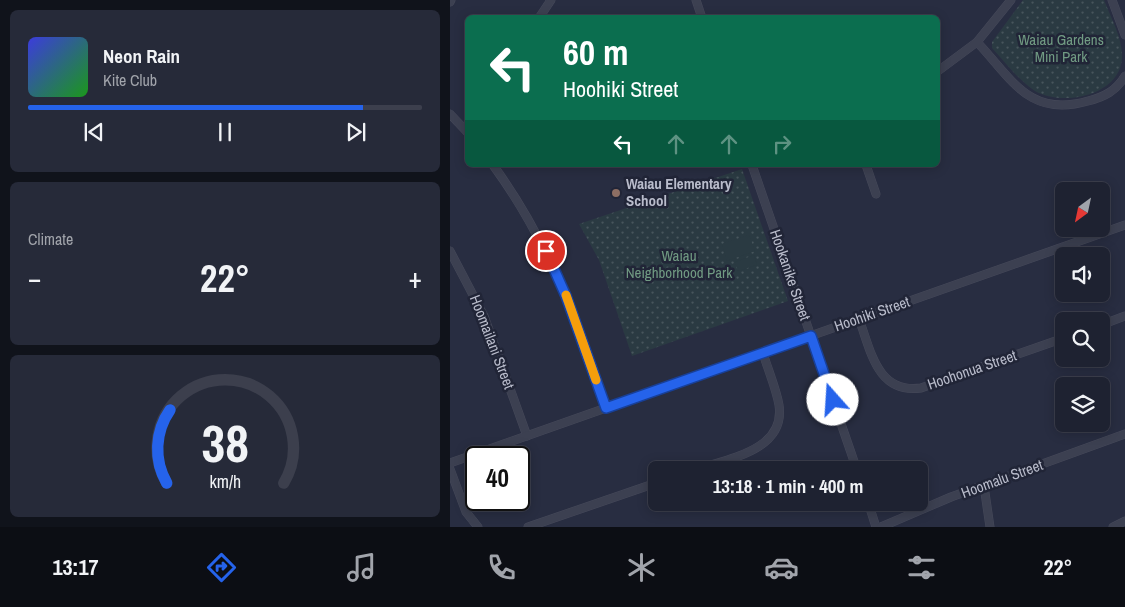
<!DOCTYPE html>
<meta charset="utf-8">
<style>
body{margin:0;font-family:"Archivo Narrow",sans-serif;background:#262a39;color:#f1f3f6;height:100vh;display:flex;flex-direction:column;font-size:19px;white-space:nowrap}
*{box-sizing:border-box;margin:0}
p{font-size:16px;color:#a1a4ab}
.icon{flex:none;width:28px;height:28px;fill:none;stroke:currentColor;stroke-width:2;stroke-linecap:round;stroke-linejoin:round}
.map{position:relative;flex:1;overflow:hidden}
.drawer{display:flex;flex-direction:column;gap:10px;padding:10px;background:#10131b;width:450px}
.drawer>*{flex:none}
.guide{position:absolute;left:15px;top:15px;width:475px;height:152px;border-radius:8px;box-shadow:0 2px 12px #0003,0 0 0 1px #3c3f4d;background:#0b6e4f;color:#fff;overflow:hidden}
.needle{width:32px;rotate:213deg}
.tools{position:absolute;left:605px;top:182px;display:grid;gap:10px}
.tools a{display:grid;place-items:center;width:55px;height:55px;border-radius:8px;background:#1e2231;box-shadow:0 2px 12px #0003,0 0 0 1px #3c3f4d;font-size:25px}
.speed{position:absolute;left:15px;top:446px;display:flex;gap:10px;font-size:25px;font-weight:700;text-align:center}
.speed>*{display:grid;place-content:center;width:65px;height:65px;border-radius:50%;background:#1e2231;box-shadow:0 2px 12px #0003,0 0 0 1px #3c3f4d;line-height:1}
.speed .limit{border:2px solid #111;border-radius:8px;background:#fff;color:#111}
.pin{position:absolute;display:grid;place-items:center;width:42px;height:42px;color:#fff;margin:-21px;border:2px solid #fff;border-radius:50%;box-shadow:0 1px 5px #0007}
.me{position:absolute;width:55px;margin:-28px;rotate:341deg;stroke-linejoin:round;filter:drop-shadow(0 0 4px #0008)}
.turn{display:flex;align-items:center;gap:18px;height:105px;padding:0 15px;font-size:22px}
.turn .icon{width:65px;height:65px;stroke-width:2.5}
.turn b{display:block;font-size:35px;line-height:42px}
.lanes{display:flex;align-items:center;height:48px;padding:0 15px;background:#0003;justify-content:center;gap:25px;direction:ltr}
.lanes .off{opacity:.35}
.big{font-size:38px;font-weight:700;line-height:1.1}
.drawer .card{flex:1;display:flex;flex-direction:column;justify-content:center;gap:8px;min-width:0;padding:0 18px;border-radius:8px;background:#262a39}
.drawer .dial{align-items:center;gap:0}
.dial svg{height:130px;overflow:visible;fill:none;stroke:#3c3f4d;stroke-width:7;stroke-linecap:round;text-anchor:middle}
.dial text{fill:#f1f3f6;stroke:none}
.song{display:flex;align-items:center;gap:15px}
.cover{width:60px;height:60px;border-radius:8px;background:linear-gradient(135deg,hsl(240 70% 55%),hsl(120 70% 35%))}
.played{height:5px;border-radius:2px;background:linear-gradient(90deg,#2563eb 85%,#3c3f4d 85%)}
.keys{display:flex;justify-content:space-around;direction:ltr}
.heat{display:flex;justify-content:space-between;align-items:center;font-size:28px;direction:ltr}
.trip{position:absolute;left:198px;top:461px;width:280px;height:50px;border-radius:8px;background:#1e2231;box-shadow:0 2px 12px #0003,0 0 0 1px #3c3f4d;font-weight:700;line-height:50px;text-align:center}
.tab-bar{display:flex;height:80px;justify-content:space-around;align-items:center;background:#0c0e14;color:#a1a4ab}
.tab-bar .icon{width:35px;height:35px}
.tab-bar .active{color:#2563eb}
.tab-bar b{font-size:22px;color:#f1f3f6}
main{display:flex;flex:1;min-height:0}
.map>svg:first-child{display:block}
.green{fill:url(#green-dots)}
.pitch{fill:#2a3a42}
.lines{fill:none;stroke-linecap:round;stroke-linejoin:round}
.minor-casing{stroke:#46495a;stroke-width:9}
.minor{stroke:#3c4051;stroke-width:8}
.route-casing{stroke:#184099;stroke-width:12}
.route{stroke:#2563eb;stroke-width:9}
.slow{stroke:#f59e0b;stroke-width:9}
.education-dot{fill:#8d6e63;stroke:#212537;stroke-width:2}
.labels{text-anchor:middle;stroke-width:5;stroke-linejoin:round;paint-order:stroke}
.park-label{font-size:15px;fill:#719b83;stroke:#212537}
.poi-label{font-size:15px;font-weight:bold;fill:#b9bccb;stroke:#212537;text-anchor:start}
.street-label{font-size:15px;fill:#b9bccb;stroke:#212537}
</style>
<main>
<section class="drawer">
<div class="card">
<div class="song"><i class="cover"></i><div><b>Neon Rain</b><p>Kite Club</p></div></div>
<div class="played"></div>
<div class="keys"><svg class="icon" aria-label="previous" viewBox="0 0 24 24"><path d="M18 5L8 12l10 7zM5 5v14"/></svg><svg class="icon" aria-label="pause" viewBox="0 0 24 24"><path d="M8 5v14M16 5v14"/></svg><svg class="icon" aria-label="next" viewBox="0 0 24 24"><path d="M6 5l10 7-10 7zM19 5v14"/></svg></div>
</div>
<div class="card"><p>Climate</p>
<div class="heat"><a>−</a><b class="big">22°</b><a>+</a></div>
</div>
<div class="card dial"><svg viewBox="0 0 100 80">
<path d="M14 69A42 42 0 1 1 86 69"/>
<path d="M14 69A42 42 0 0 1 16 24" stroke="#2563eb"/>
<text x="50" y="56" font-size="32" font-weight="700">38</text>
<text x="50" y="72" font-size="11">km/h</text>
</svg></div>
</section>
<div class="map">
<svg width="675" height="527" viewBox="0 0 675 527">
<defs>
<pattern id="green-dots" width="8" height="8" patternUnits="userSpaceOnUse" patternTransform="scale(1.25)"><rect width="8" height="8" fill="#2a3a42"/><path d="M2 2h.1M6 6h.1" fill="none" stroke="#47555c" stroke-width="1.8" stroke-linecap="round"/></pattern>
</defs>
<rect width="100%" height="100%" fill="#282d41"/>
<g class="green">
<path d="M573,0H654C661,18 673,39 672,58C670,96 612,107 585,91C569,81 555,62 542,48V42Z"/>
<path d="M292,169L338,301L182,356L149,260L129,224Z"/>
</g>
<g class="pitch">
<path d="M299,235L305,251L277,261L272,244Z"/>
<path d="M304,255L307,265L288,271L285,262Z"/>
</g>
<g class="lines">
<defs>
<g id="minor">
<path d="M246,0L252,18"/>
<path d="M662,0L675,35"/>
<path d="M0,2L1,0"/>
<path d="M89,18L101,0"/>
<path d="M527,42C562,79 579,118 638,101C654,97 666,91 675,76"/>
<path d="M488,71L527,42L561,0"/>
<path d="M0,114L18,133"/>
<path d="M43,165C100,243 125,318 156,408"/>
<path d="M302,165L407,470"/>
<path d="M416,165L426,194"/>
<path d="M0,251L34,316L77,436"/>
<path d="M409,319C421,351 427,394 471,388L614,338"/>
<path d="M651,325L675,316"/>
<path d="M0,463L675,225"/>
<path d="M0,469L16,512L28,527"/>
<path d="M245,470C276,459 336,451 329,405C326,388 318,370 313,353"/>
<path d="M534,486L540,527"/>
<path d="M418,502L426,527"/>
<path d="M78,527L206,483"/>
<path d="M431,527L501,497L675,434"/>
<path d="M663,527L675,521"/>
</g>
</defs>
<use href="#minor" class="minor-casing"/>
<use href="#minor" class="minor"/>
</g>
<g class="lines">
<defs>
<path id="route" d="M96,251L116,296L156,408L361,336L383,400"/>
</defs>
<use href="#route" class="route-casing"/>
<use href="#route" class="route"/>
<path class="slow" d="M116,295L146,380"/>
</g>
<circle class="education-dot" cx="166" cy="193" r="5"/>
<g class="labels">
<g class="park-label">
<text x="611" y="45">Waiau Gardens<tspan x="611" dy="17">Mini Park</tspan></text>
<text x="229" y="261">Waiau<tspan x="229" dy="17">Neighborhood Park</tspan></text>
</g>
<g class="poi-label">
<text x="176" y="189">Waiau Elementary<tspan x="176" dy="17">School</tspan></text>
</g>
<g class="street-label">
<text transform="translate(340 275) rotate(71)" y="5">Hookanike Street</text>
<text transform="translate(422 314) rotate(-19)" y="5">Hoohiki Street</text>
<text transform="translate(42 342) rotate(69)" y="5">Hoomailani Street</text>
<text transform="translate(522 370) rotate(-19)" y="5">Hoohonua Street</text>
<text transform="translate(552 479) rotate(-20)" y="5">Hoomalu Street</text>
</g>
</g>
</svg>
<div class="tools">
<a><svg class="needle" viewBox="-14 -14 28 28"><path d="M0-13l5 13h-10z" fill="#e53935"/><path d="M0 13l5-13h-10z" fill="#a1a4ab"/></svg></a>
<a><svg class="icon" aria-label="sound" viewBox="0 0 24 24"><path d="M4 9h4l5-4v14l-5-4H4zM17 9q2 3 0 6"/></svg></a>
<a><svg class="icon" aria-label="search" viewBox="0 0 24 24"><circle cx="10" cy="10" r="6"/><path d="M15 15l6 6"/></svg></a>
<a><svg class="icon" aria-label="layers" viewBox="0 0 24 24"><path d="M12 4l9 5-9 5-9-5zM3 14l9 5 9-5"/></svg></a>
</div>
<div class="speed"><div class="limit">40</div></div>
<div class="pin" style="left:96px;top:251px;background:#d93025"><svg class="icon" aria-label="arrive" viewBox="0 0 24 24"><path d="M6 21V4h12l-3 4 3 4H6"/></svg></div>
<svg class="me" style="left:383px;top:400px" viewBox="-20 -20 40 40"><circle r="19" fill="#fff"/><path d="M0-13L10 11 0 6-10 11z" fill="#2563eb"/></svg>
<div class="trip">13:18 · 1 min · 400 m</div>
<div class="guide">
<div class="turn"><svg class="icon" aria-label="left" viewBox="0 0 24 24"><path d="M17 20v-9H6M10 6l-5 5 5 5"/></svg><div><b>60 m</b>Hoohiki Street</div></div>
<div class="lanes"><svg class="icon" aria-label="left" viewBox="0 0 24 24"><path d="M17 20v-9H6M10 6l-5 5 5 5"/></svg><svg class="icon off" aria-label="ahead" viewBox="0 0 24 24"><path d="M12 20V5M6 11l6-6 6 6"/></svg><svg class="icon off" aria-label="ahead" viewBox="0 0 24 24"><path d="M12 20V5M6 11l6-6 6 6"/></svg><svg class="icon off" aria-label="right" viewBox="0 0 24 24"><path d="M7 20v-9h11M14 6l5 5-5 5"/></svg></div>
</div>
</div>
</main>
<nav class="tab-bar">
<b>13:17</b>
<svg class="icon active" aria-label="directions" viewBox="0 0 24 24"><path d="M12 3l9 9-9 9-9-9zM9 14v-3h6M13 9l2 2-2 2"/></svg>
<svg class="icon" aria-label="music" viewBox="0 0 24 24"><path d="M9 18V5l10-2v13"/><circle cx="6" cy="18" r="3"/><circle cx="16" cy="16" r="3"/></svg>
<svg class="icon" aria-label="phone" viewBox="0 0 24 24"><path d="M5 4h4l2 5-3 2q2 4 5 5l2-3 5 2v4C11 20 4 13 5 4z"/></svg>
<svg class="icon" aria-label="climate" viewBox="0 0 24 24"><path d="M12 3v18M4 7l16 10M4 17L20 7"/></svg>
<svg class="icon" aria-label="car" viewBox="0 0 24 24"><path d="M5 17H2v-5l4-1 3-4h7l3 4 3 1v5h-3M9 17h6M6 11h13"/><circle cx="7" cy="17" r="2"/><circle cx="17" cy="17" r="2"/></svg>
<svg class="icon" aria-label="filters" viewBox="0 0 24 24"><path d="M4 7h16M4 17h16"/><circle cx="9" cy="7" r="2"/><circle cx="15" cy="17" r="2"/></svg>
<b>22°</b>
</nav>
